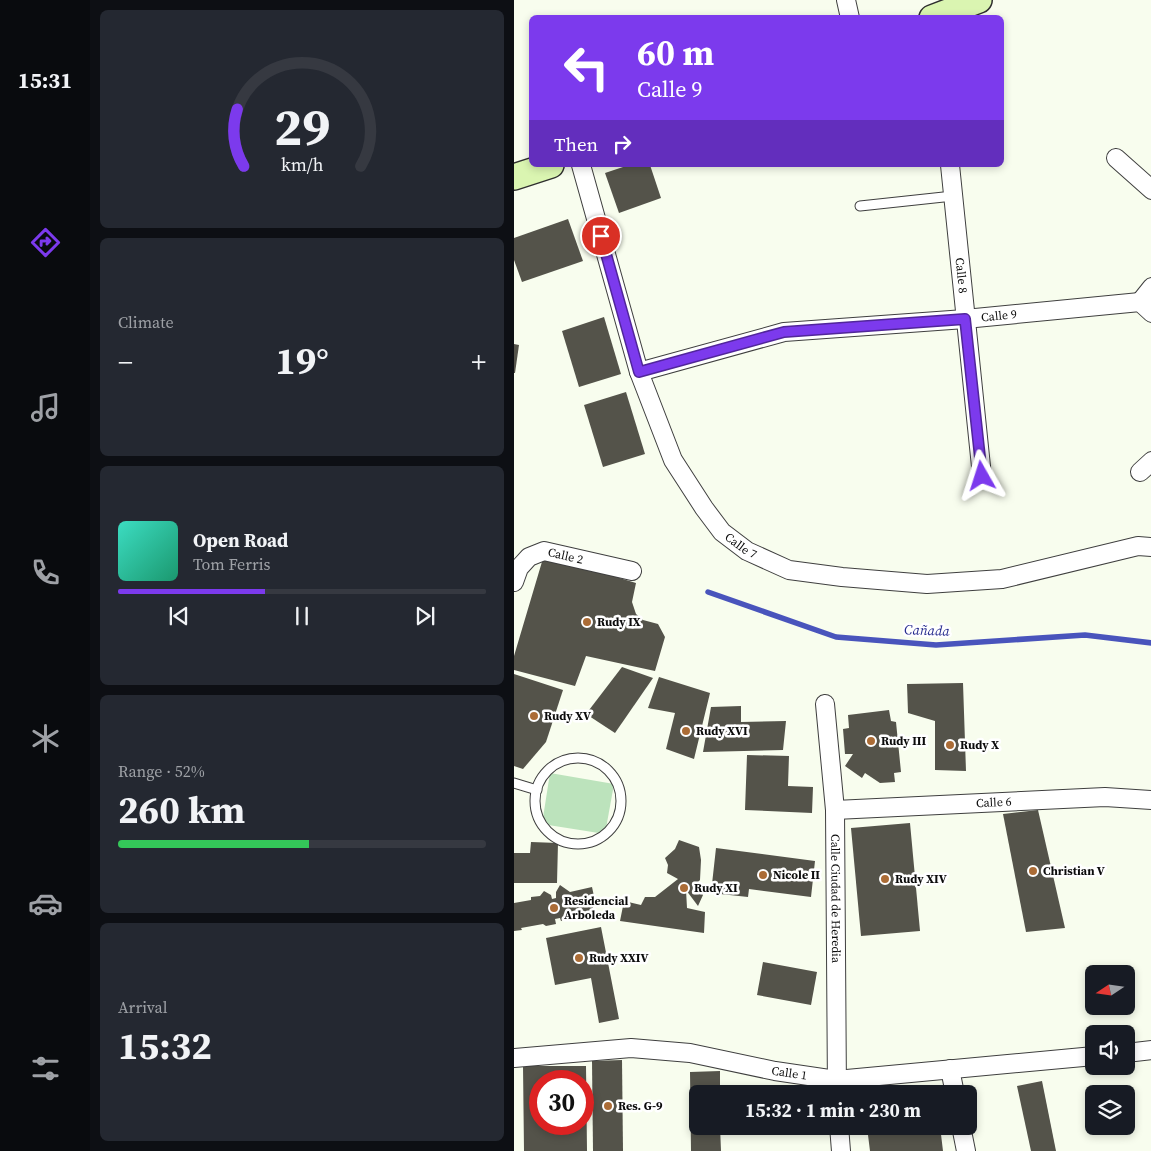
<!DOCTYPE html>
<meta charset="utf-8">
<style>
body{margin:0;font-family:"Source Serif 4",serif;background:#242831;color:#f1f3f6;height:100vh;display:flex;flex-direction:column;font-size:19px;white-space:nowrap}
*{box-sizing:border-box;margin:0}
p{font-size:16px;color:#9ea1a6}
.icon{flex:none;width:28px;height:28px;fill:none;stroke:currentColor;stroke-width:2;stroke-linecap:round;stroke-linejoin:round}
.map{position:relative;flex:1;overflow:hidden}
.details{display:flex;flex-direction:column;gap:10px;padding:10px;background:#0d0f14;width:424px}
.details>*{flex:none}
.guide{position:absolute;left:15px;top:15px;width:475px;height:152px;border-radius:8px;box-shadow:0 2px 8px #0003;background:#7c3aed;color:#fff;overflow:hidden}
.needle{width:32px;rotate:257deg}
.buttons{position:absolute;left:571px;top:965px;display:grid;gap:10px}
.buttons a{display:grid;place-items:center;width:50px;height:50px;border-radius:8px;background:#171b24;box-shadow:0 2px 8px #0003;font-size:25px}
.speed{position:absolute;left:15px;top:1070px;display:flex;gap:10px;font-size:25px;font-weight:700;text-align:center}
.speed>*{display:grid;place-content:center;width:65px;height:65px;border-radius:50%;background:#171b24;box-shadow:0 2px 8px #0003;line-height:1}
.speed .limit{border:8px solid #d22;background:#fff;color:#111}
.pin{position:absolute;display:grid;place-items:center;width:42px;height:42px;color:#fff;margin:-21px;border:2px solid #fff;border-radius:50%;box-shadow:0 1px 5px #0007}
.me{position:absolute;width:55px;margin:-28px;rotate:354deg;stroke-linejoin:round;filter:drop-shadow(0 0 4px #0008)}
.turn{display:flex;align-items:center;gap:18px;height:105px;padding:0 25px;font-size:22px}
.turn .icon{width:65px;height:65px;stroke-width:2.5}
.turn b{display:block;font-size:35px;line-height:42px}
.then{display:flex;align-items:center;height:48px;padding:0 25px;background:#0003;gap:10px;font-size:19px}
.big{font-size:38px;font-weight:700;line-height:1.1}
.details .tile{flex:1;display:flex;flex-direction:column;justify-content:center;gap:8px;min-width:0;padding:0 18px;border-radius:8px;background:#242831}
.details .dial{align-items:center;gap:0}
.dial svg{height:130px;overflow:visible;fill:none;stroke:#363941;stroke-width:7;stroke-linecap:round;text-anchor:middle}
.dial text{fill:#f1f3f6;stroke:none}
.song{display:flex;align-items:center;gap:15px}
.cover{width:60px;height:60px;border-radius:8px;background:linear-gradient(135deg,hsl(170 70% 55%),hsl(160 70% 35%))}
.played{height:5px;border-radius:2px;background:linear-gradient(90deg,#7c3aed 40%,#363941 40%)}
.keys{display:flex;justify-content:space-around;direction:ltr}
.heat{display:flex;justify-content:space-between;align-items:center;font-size:28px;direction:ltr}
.charge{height:8px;border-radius:4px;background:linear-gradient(90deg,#34c759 52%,#363941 0)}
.trip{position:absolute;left:175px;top:1085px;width:288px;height:50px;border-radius:8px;background:#171b24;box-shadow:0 2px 8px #0003;font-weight:700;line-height:50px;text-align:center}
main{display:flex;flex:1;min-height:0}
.tab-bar{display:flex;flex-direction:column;width:90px;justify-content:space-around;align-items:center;background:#090b0e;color:#9ea1a6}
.tab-bar .icon{width:35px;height:35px}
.tab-bar .selected{color:#7c3aed}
.tab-bar b{font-size:22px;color:#f1f3f6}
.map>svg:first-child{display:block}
.green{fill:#bce3bc}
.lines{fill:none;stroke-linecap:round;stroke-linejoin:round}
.stream{stroke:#4954bc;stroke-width:5.5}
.building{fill:#54534a;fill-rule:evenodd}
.lane-casing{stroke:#3f3f3f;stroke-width:11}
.street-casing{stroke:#3f3f3f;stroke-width:20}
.secondary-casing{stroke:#2e2e2e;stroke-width:28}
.lane{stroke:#fff;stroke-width:9}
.street{stroke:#fff;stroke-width:18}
.secondary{stroke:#daf5b1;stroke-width:25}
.route-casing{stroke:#51269a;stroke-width:12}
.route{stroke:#7c3aed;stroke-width:9}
.poi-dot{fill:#ab6c36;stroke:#fff;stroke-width:2}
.labels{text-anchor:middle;stroke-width:5;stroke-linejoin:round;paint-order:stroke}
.street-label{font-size:12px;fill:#0c0c0c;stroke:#fff}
.poi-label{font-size:12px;font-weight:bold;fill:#0c0c0c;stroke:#fff;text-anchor:start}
.water-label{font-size:14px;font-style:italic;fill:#262b8e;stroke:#fff}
</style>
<main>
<nav class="tab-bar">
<b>15:31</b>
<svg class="icon selected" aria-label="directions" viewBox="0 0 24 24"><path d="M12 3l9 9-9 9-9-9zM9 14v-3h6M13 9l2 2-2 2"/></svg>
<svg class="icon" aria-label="music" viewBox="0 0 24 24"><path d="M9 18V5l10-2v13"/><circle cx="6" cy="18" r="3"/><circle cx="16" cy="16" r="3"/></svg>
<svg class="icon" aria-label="phone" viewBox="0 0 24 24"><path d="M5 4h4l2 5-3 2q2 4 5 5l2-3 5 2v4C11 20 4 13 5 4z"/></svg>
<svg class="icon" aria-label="climate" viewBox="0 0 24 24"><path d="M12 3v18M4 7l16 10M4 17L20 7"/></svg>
<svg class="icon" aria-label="car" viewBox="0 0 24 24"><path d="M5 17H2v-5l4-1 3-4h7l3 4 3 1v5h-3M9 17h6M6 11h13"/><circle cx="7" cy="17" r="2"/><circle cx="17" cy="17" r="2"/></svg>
<svg class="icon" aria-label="filters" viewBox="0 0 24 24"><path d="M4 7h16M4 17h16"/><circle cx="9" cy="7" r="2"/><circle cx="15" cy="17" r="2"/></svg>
</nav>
<section class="details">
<div class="tile dial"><svg viewBox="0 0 100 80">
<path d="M14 69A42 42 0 1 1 86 69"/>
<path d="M14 69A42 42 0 0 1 10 34" stroke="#7c3aed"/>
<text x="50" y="56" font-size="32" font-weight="700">29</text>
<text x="50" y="72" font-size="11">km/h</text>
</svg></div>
<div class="tile"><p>Climate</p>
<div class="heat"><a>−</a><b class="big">19°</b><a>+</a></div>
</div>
<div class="tile">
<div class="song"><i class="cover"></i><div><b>Open Road</b><p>Tom Ferris</p></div></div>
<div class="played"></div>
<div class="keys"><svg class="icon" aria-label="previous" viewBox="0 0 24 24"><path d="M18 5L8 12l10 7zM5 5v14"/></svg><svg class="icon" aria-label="pause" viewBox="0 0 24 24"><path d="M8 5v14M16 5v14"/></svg><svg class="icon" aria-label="next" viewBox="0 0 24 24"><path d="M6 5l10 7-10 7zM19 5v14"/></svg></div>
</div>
<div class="tile"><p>Range · 52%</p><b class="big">260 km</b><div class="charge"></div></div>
<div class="tile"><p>Arrival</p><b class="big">15:32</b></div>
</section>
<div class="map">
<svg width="638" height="1151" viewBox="0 0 638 1151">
<rect width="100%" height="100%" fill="#f8fdee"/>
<path class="green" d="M36,773L100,784L91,834L28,824Z"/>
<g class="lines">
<path class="stream" d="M194,592L322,637L422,645L571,635L638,643"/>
</g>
<g class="building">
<path d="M115,165H136L147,198L105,213L91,173Z"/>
<path d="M54,219L69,261L8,282L0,260V238Z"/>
<path d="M90,317L107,374L65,387L48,331Z"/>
<path d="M0,344L5,345L1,373H0Z"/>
<path d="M112,392L131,454L89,467L70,405Z"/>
<path d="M30,555L122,583L118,602L122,614L129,620L144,624L151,637L141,671L72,656L61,686L0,670V656Z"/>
<path d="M108,667L139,678L101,733L72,714Z"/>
<path d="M0,674L49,690L32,742L9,769L0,766Z"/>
<path d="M145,677L196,693L180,759L152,749L161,713L134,708Z"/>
<path d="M449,683L452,771L421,770V721L394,713L393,684Z"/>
<path d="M227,706V722L272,721L269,750L189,752L197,707Z"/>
<path d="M375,710L377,721L382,722L387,772L380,773L381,782L366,783L351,773L348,778L331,766L339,754H331L329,729L335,728L334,715Z"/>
<path d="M233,755L275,756L274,786L299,787L298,813L231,810Z"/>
<path d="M524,810L551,928L512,932L489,814Z"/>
<path d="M396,823L406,931L347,936L337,828Z"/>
<path d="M165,840L185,847L187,860L186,880L183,883L189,895L184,906L172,890L173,908L191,912L190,933L106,921L110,901L127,905L131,897H141L164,879L153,873L154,865L151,858L161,849Z"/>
<path d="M17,842L44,843L43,883H0V853H16Z"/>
<path d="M202,848L301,861L297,897L235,889L234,897L197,893Z"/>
<path d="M46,885L56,892L78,887L81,901H78L80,914L47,921L46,918L41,919L42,924L32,926L29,924L7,928L8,930L0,931V903L17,900V897L26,896L30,891L37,895L38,899L42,898V892Z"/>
<path d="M87,927L105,1019L85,1023L77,978L41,985L32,938Z"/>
<path d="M249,962L303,972L297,1005L243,995Z"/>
<path d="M108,1060L109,1151H79L78,1061Z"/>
<path d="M9,1066H72L73,1151H10ZM26,1081H69V1124H26Z"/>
<path d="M206,1071V1094H184V1126H206L207,1151H177L176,1072Z"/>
<path d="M528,1081L542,1151H517L503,1086Z"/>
<path d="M420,1088L421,1094H393V1089Z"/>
<path d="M397,1126H426L429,1151H356L354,1135L398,1129Z"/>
</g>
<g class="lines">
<defs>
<g id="lane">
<path d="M346,206L439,196"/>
<circle cx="64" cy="801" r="43"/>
<path d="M0,783L23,790"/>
</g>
<g id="street">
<path d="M332,0L336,18"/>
<path d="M602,158L638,190"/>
<path id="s1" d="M67,165L125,372L159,460L190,508L208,532L233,551L275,570L328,577L413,584L488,579L624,546L638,547"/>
<path id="s2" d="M436,165L468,476"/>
<path d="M626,302L638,287"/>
<path id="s3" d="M125,372L270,332L451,319L626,302L638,313"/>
<path d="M626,472L638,461"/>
<path id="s4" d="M0,582L5,568L15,557L30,551L118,571"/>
<path id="s5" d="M311,704L321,810L323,1094"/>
<path id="s6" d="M321,810L591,797L638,800"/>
<path d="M612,1053L638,1050"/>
<path id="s7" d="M0,1058L117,1048L176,1053L261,1071L322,1080L580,1056"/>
<path d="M436,1069L441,1094"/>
<path d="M325,1126L327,1151"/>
<path d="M447,1126L452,1151"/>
</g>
<g id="secondary">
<path d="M418,18L465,0"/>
<path d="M0,177L37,165"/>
</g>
</defs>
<use href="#lane" class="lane-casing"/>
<use href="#street" class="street-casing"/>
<use href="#secondary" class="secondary-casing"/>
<use href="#lane" class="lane"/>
<use href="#street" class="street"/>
<use href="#secondary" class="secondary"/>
</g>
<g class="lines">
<defs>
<path id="route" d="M87,236L125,372L270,332L451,319L468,476"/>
</defs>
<use href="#route" class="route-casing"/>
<use href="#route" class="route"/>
</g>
<g class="poi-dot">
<circle cx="73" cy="622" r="5"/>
<circle cx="20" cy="716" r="5"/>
<circle cx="172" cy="731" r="5"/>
<circle cx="357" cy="741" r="5"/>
<circle cx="436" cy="745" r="5"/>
<circle cx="519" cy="871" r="5"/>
<circle cx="249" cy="875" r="5"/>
<circle cx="371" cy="879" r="5"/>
<circle cx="170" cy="888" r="5"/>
<circle cx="40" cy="908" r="5"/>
<circle cx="65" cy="958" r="5"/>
<circle cx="94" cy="1106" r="5"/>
</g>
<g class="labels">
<g class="street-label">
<text dy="4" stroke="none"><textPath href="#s2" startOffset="111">Calle 8</textPath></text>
<text dy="4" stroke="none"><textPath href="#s3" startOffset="366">Calle 9</textPath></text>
<text dy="4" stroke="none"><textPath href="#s1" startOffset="420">Calle 7</textPath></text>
<text dy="4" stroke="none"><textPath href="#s4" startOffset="68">Calle 2</textPath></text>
<text dy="4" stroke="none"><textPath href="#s6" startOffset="159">Calle 6</textPath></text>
<text dy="4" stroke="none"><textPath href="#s5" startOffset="195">Calle Ciudad de Heredia</textPath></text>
<text dy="4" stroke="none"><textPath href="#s7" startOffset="278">Calle 1</textPath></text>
</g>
<g class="poi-label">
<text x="83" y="626">Rudy IX</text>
<text x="30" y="720">Rudy XV</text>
<text x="182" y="735">Rudy XVI</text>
<text x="367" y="745">Rudy III</text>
<text x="446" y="749">Rudy X</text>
<text x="529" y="875">Christian V</text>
<text x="259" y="879">Nicole II</text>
<text x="381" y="883">Rudy XIV</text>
<text x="180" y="892">Rudy XI</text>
<text x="50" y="905">Residencial<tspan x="50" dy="14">Arboleda</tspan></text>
<text x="75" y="962">Rudy XXIV</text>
<text x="104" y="1110">Res. G-9</text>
</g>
<g class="water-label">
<text transform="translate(413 630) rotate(2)" y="5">Cañada</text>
</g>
</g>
</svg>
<div class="buttons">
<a><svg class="needle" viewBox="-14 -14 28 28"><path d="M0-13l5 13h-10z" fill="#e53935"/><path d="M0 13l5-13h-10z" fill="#9ea1a6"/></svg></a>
<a><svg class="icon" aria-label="sound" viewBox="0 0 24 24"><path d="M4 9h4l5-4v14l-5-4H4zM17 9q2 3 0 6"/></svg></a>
<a><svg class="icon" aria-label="layers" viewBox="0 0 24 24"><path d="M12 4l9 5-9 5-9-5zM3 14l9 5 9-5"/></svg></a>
</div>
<div class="speed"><div class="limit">30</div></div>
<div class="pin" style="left:87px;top:236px;background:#d93025"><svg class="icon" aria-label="arrive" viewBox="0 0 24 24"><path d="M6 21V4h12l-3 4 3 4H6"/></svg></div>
<svg class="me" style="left:468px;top:476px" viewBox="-20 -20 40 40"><path d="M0-17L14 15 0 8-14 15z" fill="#7c3aed" stroke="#fff" stroke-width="4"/></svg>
<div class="trip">15:32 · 1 min · 230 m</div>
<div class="guide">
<div class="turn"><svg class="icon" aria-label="left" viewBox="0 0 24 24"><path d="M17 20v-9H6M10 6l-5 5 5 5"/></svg><div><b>60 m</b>Calle 9</div></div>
<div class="then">Then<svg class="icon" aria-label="right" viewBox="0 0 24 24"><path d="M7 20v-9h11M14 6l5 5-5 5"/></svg></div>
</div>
</div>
</main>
